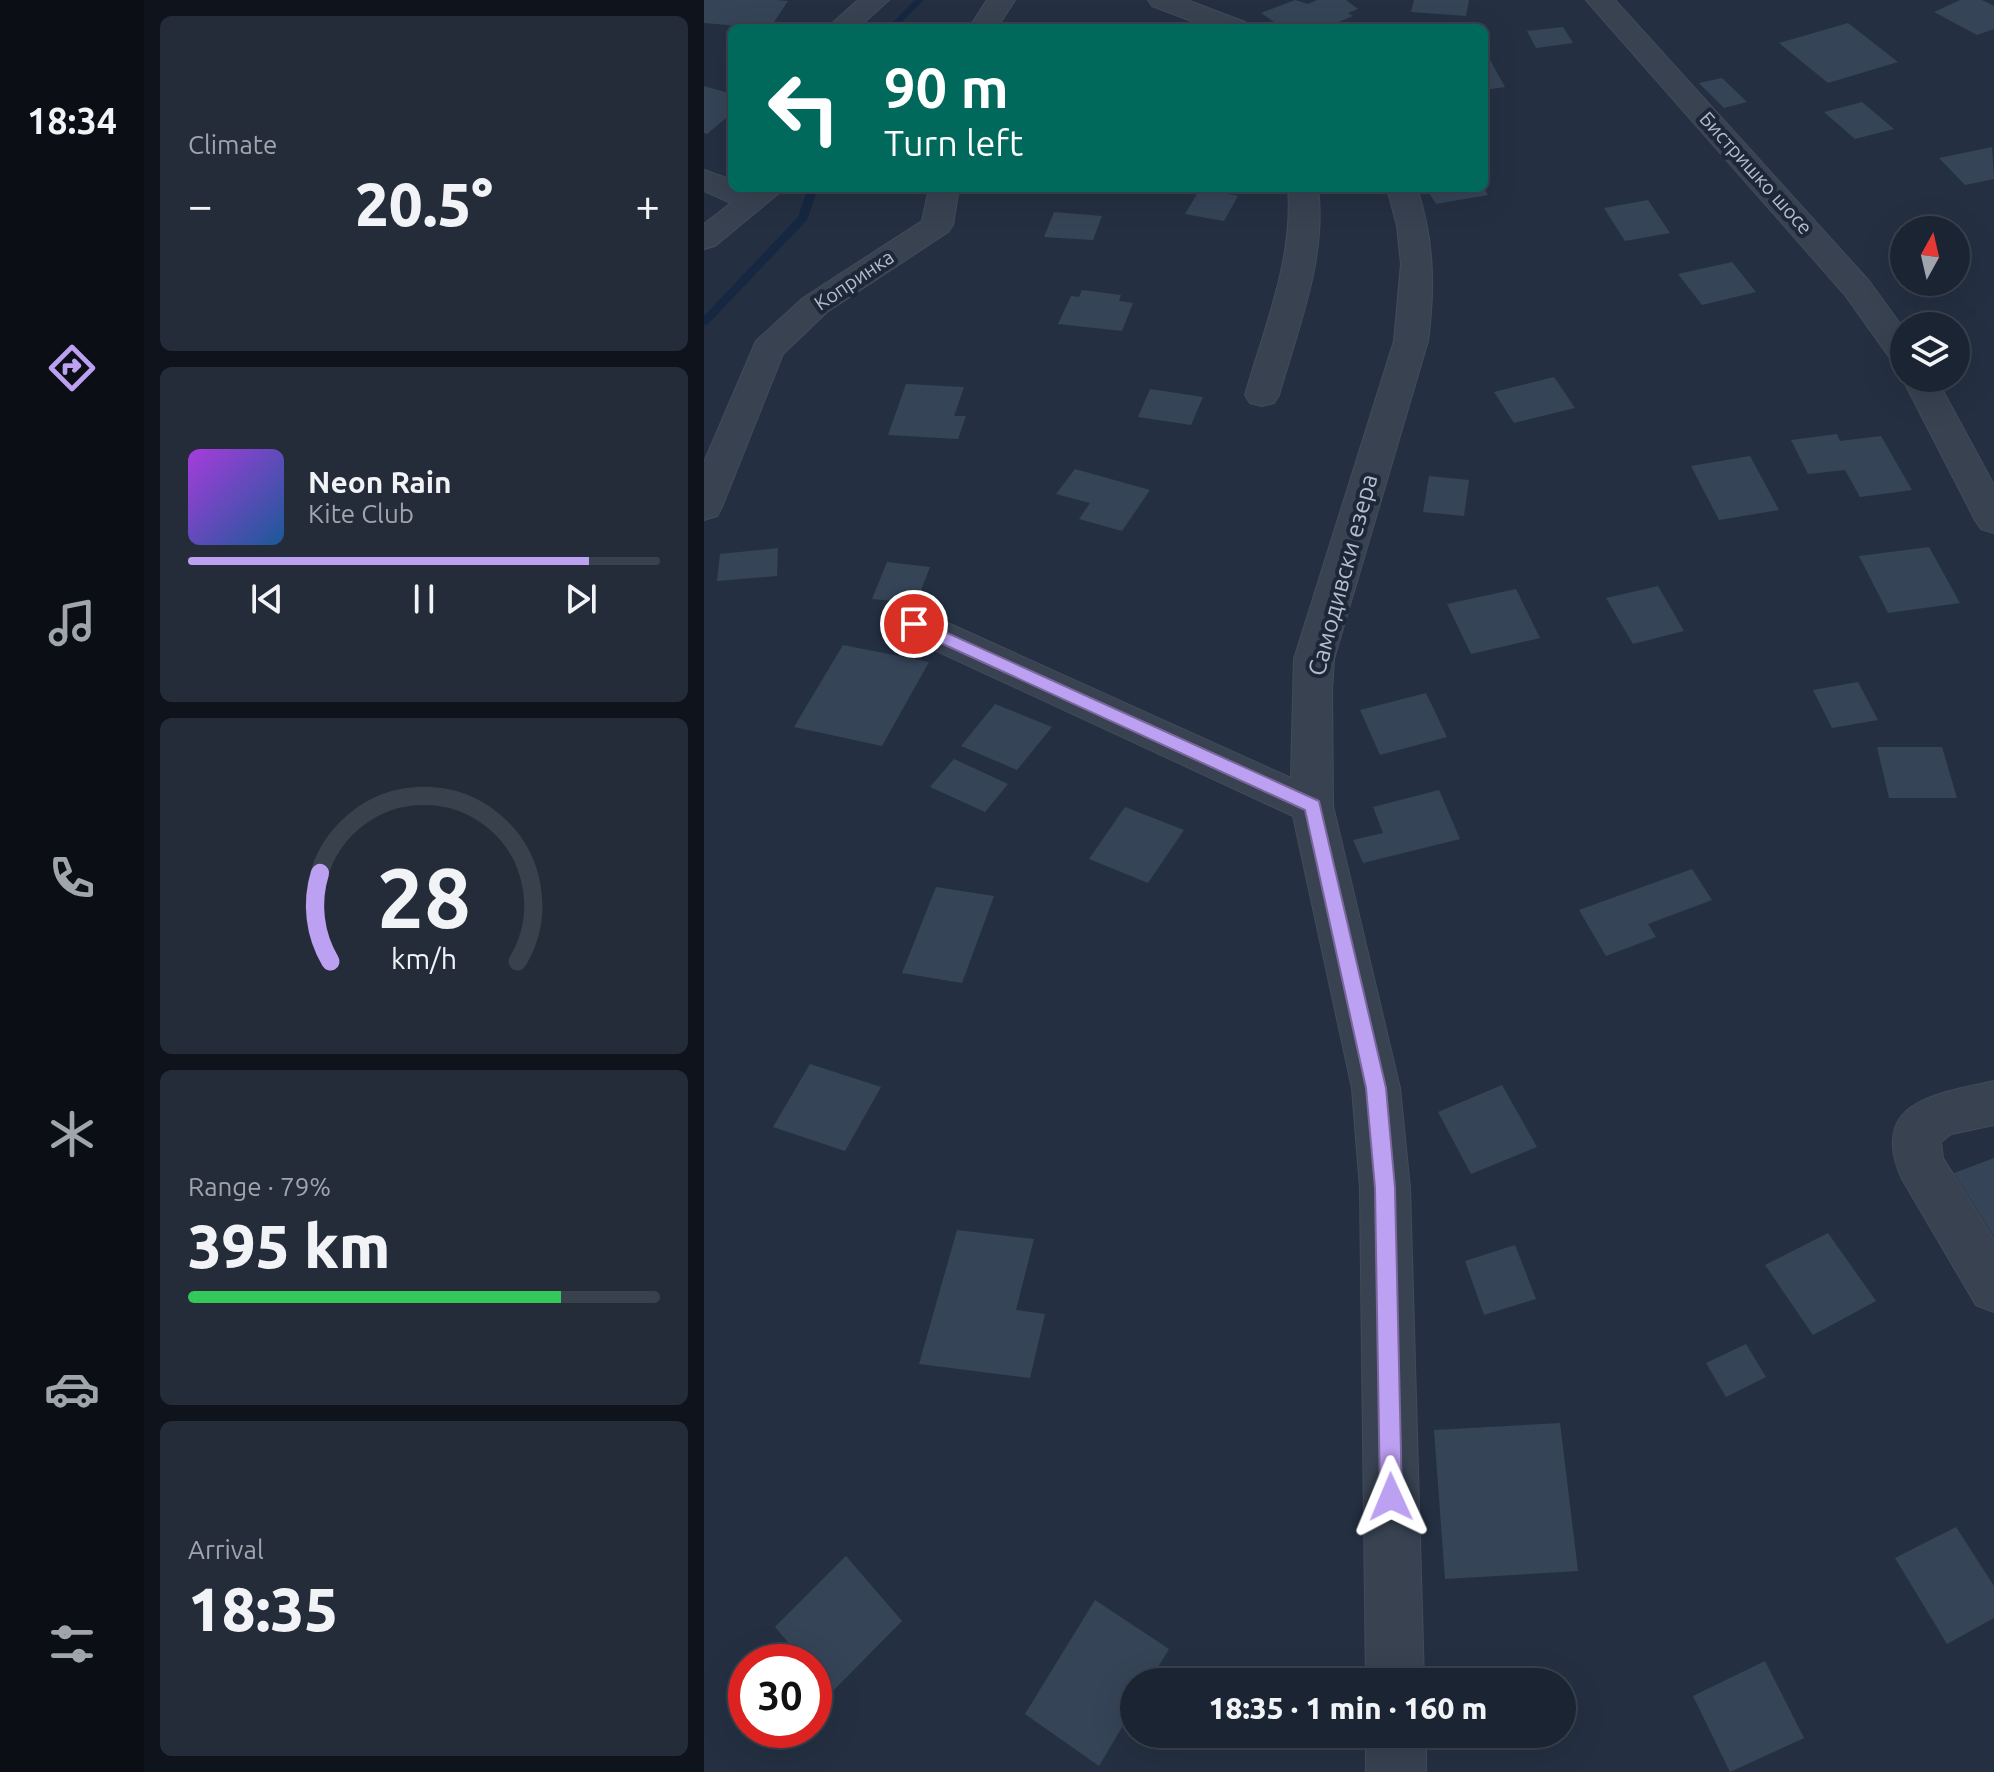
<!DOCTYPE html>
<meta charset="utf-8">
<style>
body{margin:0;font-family:Ubuntu,sans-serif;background:#242c3a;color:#f1f3f6;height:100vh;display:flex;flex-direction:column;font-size:30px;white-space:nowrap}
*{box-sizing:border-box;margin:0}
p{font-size:26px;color:#a0a4ac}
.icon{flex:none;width:44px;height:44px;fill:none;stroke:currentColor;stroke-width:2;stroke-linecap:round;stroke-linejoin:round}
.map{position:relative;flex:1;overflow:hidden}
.side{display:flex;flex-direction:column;gap:16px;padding:16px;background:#0f141c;width:560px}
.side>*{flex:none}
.guide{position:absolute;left:24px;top:24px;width:760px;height:168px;border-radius:12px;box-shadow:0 8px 32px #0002,0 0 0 2px #39414d;background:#00695c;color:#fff;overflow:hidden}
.needle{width:52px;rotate:8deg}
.buttons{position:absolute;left:1186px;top:216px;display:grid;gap:16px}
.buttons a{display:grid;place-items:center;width:80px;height:80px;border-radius:50%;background:#1b2432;box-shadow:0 8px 32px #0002,0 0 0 2px #39414d;font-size:40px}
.speed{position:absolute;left:24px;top:1644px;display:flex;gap:16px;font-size:40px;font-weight:700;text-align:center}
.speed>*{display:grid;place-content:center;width:104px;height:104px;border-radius:50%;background:#1b2432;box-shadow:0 8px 32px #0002,0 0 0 2px #39414d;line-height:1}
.speed .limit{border:12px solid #d22;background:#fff;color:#111}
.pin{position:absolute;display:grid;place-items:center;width:68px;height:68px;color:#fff;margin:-34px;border:4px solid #fff;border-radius:50%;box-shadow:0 2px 8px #0007}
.me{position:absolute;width:88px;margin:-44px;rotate:359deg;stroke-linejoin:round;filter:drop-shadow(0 0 6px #0008)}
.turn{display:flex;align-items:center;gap:28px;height:168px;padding:0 24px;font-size:36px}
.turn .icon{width:104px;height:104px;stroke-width:2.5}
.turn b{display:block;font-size:56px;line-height:68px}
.big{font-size:60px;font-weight:800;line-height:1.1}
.side .card{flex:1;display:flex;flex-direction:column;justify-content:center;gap:12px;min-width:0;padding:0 28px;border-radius:12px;background:#242c3a}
.side .dial{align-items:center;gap:0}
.dial svg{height:208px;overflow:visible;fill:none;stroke:#39414d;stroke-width:7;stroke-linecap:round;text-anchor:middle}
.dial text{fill:#f1f3f6;stroke:none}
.song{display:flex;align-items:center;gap:24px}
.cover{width:96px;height:96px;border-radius:12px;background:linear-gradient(135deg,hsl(280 70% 55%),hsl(210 70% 35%))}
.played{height:8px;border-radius:4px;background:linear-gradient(90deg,#bca0f2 85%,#39414d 85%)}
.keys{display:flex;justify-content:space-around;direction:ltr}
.heat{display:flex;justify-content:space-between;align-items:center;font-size:44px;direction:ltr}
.charge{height:12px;border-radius:6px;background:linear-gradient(90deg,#34c759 79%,#39414d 0)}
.trip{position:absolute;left:416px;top:1668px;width:456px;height:80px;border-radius:40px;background:#1b2432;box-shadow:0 8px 32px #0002,0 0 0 2px #39414d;font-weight:800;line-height:80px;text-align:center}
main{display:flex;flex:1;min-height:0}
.tab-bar{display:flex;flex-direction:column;width:144px;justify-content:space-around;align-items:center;background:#0b0e14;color:#a0a4ac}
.tab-bar .icon{width:56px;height:56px}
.tab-bar .current{color:#bca0f2}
.tab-bar b{font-size:36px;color:#f1f3f6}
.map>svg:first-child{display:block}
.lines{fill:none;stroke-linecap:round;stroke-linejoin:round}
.stream{fill:#162741;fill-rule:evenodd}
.building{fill:#364458}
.minor-casing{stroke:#424b5a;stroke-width:2}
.minor{fill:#384251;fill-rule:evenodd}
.route{fill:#bca0f2;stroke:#7a689d;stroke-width:2}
.labels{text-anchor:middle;stroke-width:8;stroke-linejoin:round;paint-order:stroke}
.far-street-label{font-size:20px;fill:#b5bdcc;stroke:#1d2737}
.street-label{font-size:24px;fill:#b5bdcc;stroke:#1d2737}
</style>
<main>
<nav class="tab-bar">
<b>18:34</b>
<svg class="icon current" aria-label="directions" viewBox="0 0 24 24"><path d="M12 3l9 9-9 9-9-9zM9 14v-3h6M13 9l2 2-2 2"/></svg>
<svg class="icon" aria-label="music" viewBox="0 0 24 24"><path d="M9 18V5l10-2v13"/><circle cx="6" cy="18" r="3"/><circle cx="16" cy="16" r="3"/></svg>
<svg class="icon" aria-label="phone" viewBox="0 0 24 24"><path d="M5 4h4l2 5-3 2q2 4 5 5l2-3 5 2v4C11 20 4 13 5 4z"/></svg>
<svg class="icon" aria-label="climate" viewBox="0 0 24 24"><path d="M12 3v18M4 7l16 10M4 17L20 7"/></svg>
<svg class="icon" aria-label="car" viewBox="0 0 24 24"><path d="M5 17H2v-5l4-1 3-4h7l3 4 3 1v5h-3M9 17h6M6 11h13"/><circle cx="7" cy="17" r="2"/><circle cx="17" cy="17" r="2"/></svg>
<svg class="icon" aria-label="filters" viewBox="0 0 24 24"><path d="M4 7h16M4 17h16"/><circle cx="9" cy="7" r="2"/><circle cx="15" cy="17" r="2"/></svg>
</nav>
<section class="side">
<div class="card"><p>Climate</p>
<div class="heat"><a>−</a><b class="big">20.5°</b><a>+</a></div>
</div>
<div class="card">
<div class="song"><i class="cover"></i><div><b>Neon Rain</b><p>Kite Club</p></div></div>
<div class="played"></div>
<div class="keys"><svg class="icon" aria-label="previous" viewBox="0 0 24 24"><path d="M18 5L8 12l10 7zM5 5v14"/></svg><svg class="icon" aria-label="pause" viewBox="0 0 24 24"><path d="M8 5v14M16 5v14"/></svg><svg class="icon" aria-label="next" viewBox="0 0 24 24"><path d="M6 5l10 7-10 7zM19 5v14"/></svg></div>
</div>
<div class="card dial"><svg viewBox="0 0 100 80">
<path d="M14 69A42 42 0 1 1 86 69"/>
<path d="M14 69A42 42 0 0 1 10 35" stroke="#bca0f2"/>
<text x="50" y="56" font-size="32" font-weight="700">28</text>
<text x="50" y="72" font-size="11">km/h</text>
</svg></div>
<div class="card"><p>Range · 79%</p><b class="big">395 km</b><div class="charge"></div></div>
<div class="card"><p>Arrival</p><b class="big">18:35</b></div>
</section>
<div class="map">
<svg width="1290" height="1772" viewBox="0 0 1290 1772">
<rect width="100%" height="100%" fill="#243042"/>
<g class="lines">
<g class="stream">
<path d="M211,0H220L192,28H183Z"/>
<path d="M104,188H114L103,220L4,324L0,325V316L94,217Z"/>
</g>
</g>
<g class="building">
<path d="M0,0H72L84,1L66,28H61L0,23Z"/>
<path d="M591,0L604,4L613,0H642L654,9L644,13L649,16L620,28L596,25L579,28L557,13Z"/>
<path d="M710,0H765L762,16L707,12Z"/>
<path d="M1256,0H1278L1290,6V29L1273,35L1230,12Z"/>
<path d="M1144,23L1194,62L1124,83L1075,43Z"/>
<path d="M859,27L869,43L832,48L823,31Z"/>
<path d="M785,58L801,87L780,90V59Z"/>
<path d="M1018,78L1043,102L1020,108L995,83Z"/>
<path d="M0,86L28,94V113L3,134L0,133Z"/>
<path d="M1158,102L1190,129L1151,139L1120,112Z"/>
<path d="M1288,147L1290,179L1261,185L1235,158Z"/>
<path d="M722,188H780L784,195L732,204Z"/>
<path d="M496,189L534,196L520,221L481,214Z"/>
<path d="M944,200L966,233L921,241L900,208Z"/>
<path d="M350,212L398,216L389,240L340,237Z"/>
<path d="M1028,262L1052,292L998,305L974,274Z"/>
<path d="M378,290L417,295L415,301L429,303L418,331L354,324L367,296L375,297Z"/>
<path d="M850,377L871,408L810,423L790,392Z"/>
<path d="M202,384L260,387L250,416H262L254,439L184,435Z"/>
<path d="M446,389L499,397L487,425L434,417Z"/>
<path d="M1133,434L1136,441L1177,436L1208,490L1156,497L1141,470L1104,474L1087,440Z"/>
<path d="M1046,456L1075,510L1015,520L987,466Z"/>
<path d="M371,469L446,490L418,531L375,519L386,503L352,494Z"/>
<path d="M725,476L765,480L760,516L719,512Z"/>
<path d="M1225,547L1256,603L1184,613L1155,556Z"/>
<path d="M74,548L73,576L13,581L16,554Z"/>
<path d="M183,562L226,567L212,603L168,599Z"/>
<path d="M954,586L980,631L929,644L902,598Z"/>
<path d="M812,589L836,638L767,654L743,604Z"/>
<path d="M139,645L225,662L178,746L90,727Z"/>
<path d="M1154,682L1174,720L1128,728L1109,690Z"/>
<path d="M722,693L743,737L676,755L656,710Z"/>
<path d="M291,704L348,727L313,770L257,746Z"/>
<path d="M1173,747H1238L1253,798H1185Z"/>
<path d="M250,759L304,784L281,812L226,787Z"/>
<path d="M735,790L756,839L659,863L649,840L679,833L669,807Z"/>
<path d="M421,807L480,830L444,883L385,859Z"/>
<path d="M988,869L1008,900L944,924L952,937L902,956L875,910Z"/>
<path d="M232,887L290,896L258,983L198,973Z"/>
<path d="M106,1064L177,1087L141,1151L69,1127Z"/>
<path d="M798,1085L833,1147L767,1174L734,1112Z"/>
<path d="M1290,1158V1237L1250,1173Z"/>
<path d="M253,1230L330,1239L312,1310L341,1314L326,1378L215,1364Z"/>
<path d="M1124,1233L1172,1301L1109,1335L1061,1265Z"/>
<path d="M811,1245L832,1299L780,1315L761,1261Z"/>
<path d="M1042,1344L1062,1377L1022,1397L1002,1363Z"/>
<path d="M856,1423L874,1571L741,1579L730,1430Z"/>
<path d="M1252,1527L1290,1586V1618L1243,1644L1191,1558Z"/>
<path d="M142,1556L198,1621L127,1693L110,1673V1662H101L71,1627Z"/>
<path d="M391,1600L465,1649L445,1682H430V1707L395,1766L321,1714Z"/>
<path d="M1061,1661L1100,1738L1026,1772L989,1696Z"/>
</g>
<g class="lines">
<defs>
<g id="minor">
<path d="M154,0H185L154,28H123Z"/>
<path d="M283,0H311L293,28H265Z"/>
<path d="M444,0H483L541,22L545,28H506L448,6Z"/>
<path d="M882,0H911L1165,281L1200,329V364L1188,361L1141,295Z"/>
<path d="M0,170L28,180V188H81L11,246L0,249V224L27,203L0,191Z"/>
<path d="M225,188H255L249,225L244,232L123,312L79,354L18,507L13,516L0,520V462L52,341L99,298L218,221Z"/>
<path d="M584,188H614C623,258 594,328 575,395L570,403L558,406L546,403L541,395C560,329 590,258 584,188Z"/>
<path d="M683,188H713C730,239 731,288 724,341L630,659L628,689L629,806L696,1088L706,1188L720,1682H662L656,1188L648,1088L589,816L196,634L190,624L196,614L210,610L224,614L587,778L590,659L690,341L697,264L693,226Z"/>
<path d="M1200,374V378H1232L1290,485V533L1277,529L1271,520L1198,378Z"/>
<path d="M1290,1081V1125L1247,1134L1237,1142L1239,1158L1290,1240V1312L1272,1305L1198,1179C1163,1102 1233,1093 1290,1081Z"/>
<rect x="662" y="1734" width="60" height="38"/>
</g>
</defs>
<use href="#minor" class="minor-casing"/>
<use href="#minor" class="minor"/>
</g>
<path class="route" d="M210,618L615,801L682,1088L691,1188L698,1497L695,1505L687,1508L679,1505L676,1497L671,1188L662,1088L601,810L204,628V620Z"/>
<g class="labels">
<g class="far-street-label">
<text transform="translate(1052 173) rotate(48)" y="7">Бистришко шосе</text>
<text transform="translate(150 280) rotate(-34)" y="7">Копринка</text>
</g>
<g class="street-label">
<text transform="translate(639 575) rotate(-75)" y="8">Самодивски езера</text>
</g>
</g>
</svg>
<div class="buttons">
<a><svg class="needle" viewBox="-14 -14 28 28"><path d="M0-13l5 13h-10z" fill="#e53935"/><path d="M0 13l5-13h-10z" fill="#a0a4ac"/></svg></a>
<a><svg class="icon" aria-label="layers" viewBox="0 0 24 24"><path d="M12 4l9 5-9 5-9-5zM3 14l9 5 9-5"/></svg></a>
</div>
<div class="speed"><div class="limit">30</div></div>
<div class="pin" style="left:210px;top:624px;background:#d93025"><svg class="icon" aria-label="arrive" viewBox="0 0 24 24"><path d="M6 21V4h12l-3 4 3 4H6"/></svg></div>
<svg class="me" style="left:687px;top:1497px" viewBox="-20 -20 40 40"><path d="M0-17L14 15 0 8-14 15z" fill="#bca0f2" stroke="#fff" stroke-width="4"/></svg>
<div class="trip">18:35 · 1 min · 160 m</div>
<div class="guide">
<div class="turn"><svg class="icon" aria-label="left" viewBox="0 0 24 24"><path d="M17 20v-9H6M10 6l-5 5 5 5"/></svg><div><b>90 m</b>Turn left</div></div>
</div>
</div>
</main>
